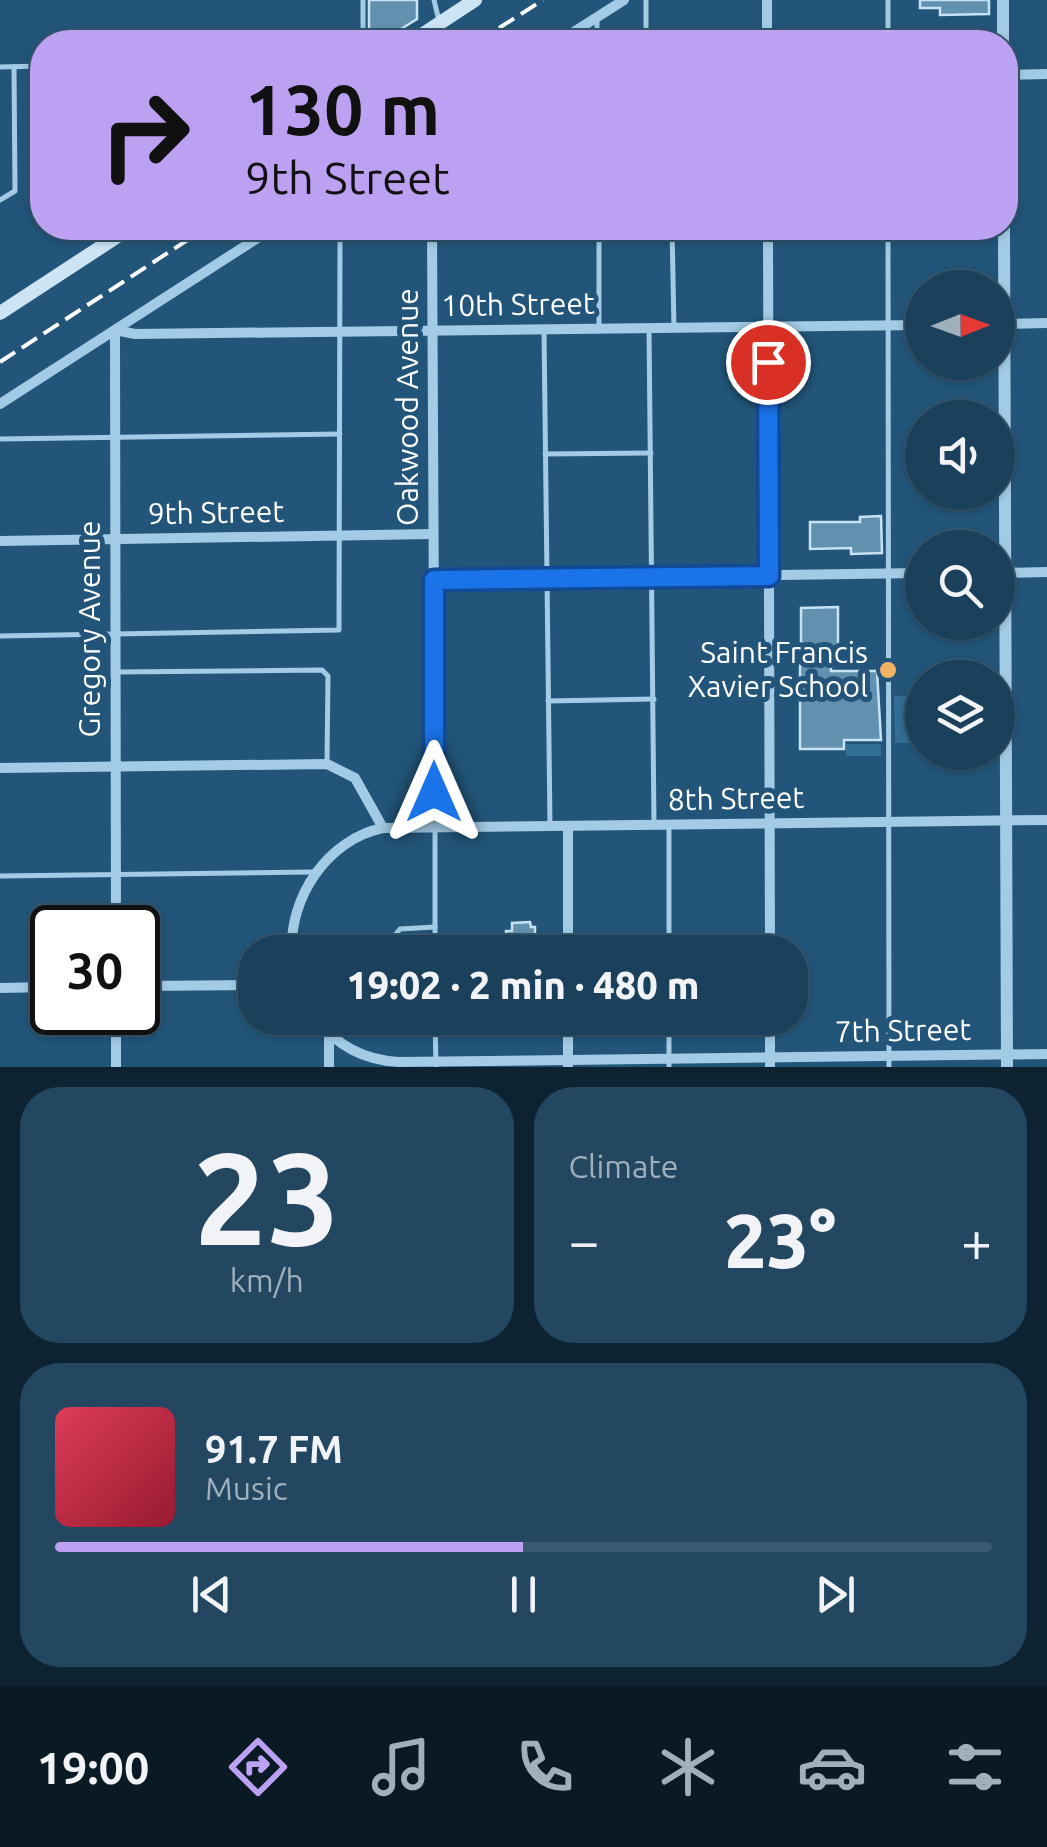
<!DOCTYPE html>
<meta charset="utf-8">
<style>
body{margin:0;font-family:Ubuntu,sans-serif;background:#234761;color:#f1f3f6;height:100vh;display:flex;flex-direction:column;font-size:38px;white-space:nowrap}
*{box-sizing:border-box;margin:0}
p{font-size:32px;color:#9fafbb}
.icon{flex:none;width:55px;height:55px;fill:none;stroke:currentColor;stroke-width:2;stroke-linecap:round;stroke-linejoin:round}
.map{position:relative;height:1067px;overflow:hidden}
.details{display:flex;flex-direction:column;gap:20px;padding:20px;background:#0e2332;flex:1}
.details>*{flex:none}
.top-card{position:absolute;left:30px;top:30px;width:988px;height:210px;border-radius:40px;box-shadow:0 2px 8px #0004,0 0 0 2px #385971;background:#bca0f2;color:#111;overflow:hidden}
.needle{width:65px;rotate:89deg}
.controls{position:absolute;left:905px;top:270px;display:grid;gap:20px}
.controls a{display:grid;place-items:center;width:110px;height:110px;border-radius:50%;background:#1a405b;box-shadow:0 2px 8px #0004,0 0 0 2px #385971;font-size:50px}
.speed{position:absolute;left:30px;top:905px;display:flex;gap:20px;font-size:50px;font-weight:700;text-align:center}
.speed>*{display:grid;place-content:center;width:130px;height:130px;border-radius:50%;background:#1a405b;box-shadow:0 2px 8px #0004,0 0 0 2px #385971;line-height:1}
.speed .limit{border:5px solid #111;border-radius:15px;background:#fff;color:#111}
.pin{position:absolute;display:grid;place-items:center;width:85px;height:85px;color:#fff;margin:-42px;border:5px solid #fff;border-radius:50%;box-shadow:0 2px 10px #0007}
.me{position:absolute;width:110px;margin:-55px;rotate:0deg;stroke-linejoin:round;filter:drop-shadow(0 0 8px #0008)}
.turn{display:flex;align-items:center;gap:35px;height:210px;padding:0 50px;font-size:45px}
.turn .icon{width:130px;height:130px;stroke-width:2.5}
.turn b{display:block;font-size:70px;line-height:85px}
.big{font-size:75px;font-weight:800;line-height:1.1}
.details .card{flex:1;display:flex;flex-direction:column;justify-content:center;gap:15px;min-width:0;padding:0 35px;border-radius:40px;background:#234761}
.details .dial{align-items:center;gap:0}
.dial b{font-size:130px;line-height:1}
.song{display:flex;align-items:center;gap:30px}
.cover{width:120px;height:120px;border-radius:15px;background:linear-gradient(135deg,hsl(350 70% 55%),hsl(350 70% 35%))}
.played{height:10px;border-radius:5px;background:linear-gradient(90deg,#bca0f2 50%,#385971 50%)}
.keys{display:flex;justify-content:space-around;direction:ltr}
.heat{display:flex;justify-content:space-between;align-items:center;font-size:55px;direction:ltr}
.details .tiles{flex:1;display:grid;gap:20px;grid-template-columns:1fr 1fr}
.card:last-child{grid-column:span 2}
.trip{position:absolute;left:238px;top:935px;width:570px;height:100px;border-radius:40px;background:#1a405b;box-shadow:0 2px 8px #0004,0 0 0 2px #385971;font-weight:800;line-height:100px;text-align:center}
.menu{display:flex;height:160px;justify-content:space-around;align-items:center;background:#0a1a24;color:#9fafbb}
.menu .icon{width:70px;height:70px}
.menu .on{color:#bca0f2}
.menu b{font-size:45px;color:#f1f3f6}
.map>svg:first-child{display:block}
.green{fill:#326e95}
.building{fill:#6291af;stroke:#c6e2f4;stroke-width:2.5}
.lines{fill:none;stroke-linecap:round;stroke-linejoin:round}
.service{stroke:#a3cbe5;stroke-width:5}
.minor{stroke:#a3cbe5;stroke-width:10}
.tertiary{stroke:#a3cbe5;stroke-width:12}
.secondary{stroke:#cde4f4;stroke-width:14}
.rail{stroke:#fff;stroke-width:4;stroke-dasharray:18 8;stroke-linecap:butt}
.route-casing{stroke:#114b97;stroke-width:25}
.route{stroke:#1a73e8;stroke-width:18}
.poi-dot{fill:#f1b365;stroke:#225579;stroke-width:4}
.labels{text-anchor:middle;stroke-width:10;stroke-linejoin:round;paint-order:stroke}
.street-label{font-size:30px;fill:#fff;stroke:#225579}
.poi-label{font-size:30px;fill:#fff;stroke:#225579;text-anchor:end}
</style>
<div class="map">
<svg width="1047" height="1067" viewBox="0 0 1047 1067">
<rect width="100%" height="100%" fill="#225579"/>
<g class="green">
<path d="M910,686H922V743H895L894,696H910Z"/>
<rect x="846" y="744" width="35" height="12"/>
</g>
<g class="building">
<path d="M369,0H417V19L380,42H369Z"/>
<path d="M920,0H989V14L940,15V8H920Z"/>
<path d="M881,516L882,553L851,554V548L810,549V522H860V517Z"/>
<path d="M838,607V648H801V608Z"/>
<path d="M800,665H831V671H877L881,740H844V749H800Z"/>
<path d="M530,922L531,927H535V939L506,940V931H512V923Z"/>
</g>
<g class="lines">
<g class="service">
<path d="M363,0V42"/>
<path d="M434,0L439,21"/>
<path d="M646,0V42"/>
<path d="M888,0V42"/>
<path d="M597,20V42"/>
<path d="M0,67L42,66"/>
<path d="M0,200L15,191L14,67"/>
<path d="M599,228V329"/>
<path d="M672,228L674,328"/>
<path d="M888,228L889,1067"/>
<path d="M432,238L599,237"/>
<path d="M649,328L654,825"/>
<path d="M544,330L550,826"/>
<path d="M0,439L340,434"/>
<path d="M545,454L651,453"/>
<path d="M0,636L339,630L340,238H260"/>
<path d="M116,672L322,670L328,676L327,762"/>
<path d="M548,701L654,699"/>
<path d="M435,827V952"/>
<path d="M0,876L313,872"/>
<path d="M392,952V939L400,929L435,927"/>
<path d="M669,952V826"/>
<path d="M435,1018L436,1067"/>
<path d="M669,1067V1018"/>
</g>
<g class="minor">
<path d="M767,0V42"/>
<path d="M558,42L624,0"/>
<path d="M1005,75L1047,74"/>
<path d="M432,228L435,827"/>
<path d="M768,228L770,952"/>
<path d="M998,324L1047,323"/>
<path d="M0,404L273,228"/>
<path d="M0,541L433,534"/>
<path d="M998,573L1047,572"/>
<path d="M433,580L922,573"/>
<path d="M0,768L327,764L355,778L383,828"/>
<path d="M568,826V952"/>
<path d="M116,928L115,330L135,334L922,325"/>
<path d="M292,952C289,897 328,839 383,828L1047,820"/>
<path d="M138,986L255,985"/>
<path d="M0,988L52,987"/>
<path d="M116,1012V1067"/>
<path d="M315,1018C338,1046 363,1060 399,1062L1047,1054"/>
<path d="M568,1018V1066"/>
<path d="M770,1018V1067"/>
<path d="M329,1067V1035"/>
</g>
<g class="tertiary">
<path d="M1003,0V42"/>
<path d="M1004,228L1007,1067"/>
</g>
<g class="secondary">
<path d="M411,42L475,0"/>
<path d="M0,313L130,228"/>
</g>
<g class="rail">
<path d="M477,42L543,0"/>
<path d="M0,362L206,228"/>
</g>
</g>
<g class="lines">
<defs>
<path id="route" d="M434,792V580L769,576L768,362"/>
</defs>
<use href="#route" class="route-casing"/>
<use href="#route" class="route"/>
</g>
<circle class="poi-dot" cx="888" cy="670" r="10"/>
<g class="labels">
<g class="street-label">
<text transform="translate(518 305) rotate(-1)" y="10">10th Street</text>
<text transform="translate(408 407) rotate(-90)" y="10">Oakwood Avenue</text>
<text transform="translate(216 513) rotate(-1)" y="10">9th Street</text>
<text transform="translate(90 629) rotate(-90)" y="10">Gregory Avenue</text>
<text transform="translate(736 799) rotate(-1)" y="10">8th Street</text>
<text transform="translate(903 1031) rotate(-1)" y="10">7th Street</text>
</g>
<g class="poi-label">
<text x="868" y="663">Saint Francis<tspan x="868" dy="34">Xavier School</tspan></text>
</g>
</g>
</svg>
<div class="controls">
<a><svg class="needle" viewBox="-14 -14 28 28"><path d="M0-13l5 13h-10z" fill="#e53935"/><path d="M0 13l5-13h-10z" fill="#9fafbb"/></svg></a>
<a><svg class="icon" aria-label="sound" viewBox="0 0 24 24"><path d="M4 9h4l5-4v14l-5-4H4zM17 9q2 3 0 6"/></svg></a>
<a><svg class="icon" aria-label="search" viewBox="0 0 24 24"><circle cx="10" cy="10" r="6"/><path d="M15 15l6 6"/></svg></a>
<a><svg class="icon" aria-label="layers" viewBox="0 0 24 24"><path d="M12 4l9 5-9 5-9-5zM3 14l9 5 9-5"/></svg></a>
</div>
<div class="speed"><div class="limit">30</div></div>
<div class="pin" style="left:768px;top:362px;background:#d93025"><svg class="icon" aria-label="arrive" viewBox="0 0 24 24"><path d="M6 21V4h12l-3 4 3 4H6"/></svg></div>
<svg class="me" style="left:434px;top:792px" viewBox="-20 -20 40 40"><path d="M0-17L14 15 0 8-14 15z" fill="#1a73e8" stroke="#fff" stroke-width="4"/></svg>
<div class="trip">19:02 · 2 min · 480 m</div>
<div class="top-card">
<div class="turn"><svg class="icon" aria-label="right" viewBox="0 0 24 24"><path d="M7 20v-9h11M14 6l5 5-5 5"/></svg><div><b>130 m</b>9th Street</div></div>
</div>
</div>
<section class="details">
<div class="tiles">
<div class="card dial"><b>23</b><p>km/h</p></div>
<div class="card"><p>Climate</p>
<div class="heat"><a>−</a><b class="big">23°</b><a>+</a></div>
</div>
<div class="card">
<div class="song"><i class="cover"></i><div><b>91.7 FM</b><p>Music</p></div></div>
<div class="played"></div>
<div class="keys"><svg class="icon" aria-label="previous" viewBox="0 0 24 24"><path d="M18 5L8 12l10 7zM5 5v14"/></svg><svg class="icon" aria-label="pause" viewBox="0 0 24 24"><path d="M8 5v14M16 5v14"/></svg><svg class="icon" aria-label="next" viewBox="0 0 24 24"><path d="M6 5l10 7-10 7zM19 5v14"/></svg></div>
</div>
</div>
</section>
<nav class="menu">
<b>19:00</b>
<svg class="icon on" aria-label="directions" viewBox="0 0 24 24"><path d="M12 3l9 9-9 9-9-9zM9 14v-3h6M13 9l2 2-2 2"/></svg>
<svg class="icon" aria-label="music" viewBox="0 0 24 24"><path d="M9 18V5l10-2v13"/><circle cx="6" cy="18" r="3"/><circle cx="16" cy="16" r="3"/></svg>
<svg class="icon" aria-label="phone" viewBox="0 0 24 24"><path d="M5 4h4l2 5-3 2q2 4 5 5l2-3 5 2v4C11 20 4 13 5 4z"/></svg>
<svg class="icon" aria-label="climate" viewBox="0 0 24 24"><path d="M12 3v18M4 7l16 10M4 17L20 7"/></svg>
<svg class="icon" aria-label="car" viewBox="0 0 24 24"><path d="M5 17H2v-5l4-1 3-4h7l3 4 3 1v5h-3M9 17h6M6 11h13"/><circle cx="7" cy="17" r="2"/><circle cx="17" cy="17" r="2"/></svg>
<svg class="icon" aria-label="filters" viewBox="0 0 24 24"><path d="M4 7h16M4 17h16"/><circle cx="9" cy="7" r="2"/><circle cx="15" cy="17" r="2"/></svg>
</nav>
